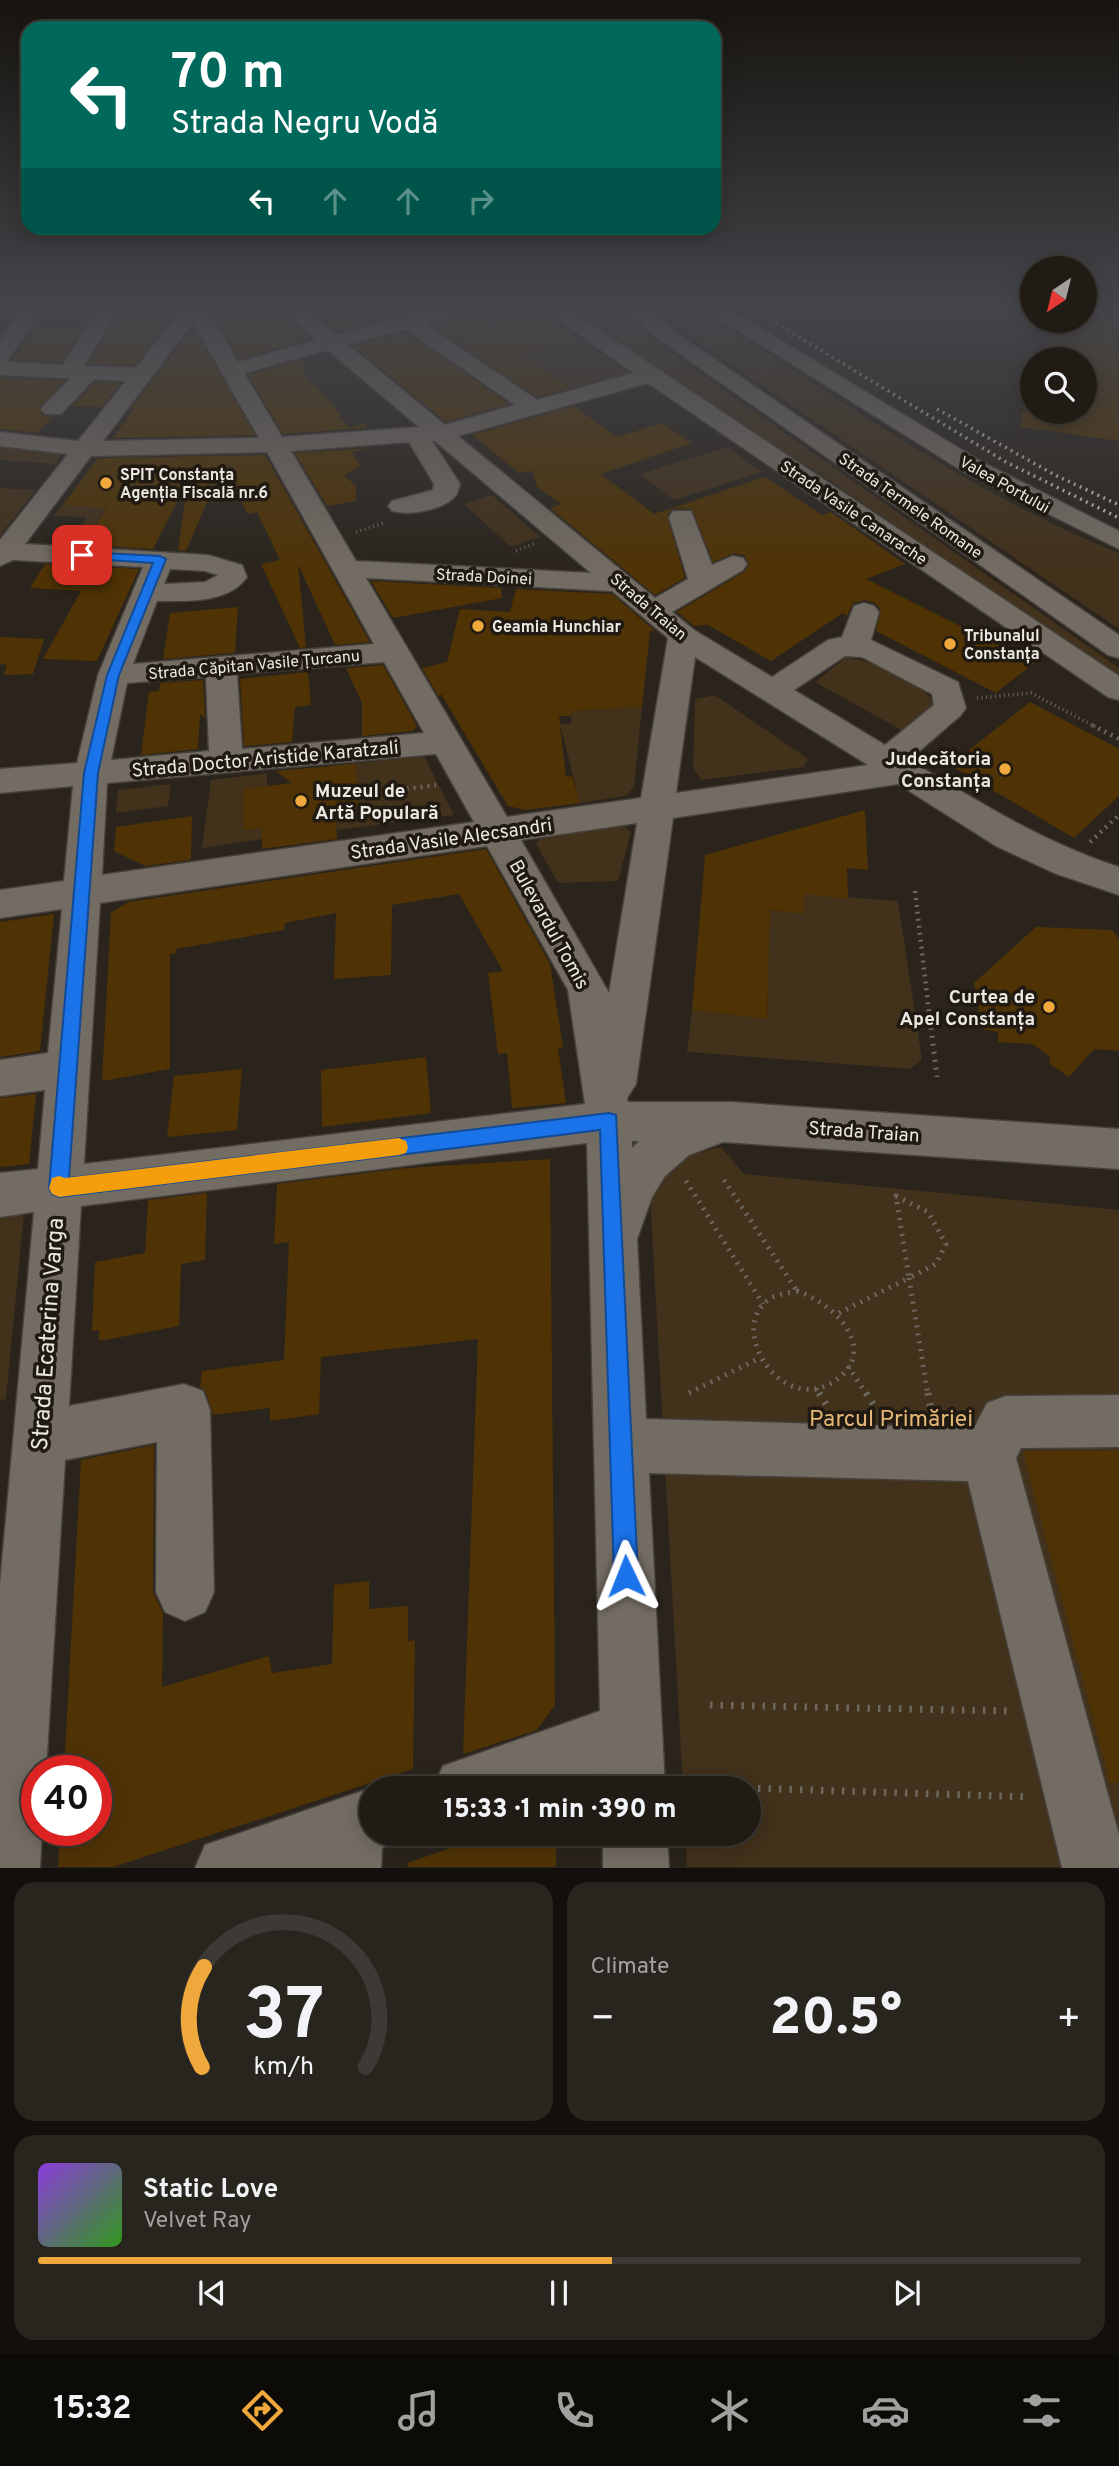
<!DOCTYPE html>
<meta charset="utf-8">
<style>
body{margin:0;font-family:Overpass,sans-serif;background:#28241e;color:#f1f3f6;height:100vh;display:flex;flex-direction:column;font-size:26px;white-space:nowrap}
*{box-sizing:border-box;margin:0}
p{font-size:23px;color:#a2a1a0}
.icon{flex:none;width:38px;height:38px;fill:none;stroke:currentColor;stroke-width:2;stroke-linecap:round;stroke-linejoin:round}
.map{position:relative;height:1868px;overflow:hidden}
.panel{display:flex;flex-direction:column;gap:14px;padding:14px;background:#120f0c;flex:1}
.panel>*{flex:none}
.top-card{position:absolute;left:21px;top:21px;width:700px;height:214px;border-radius:21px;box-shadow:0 4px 18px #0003,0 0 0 2px #3d3934;background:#00695c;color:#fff;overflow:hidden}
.needle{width:46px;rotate:215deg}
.fabs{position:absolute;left:1020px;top:256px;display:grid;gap:14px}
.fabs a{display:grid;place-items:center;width:77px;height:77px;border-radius:50%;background:#201b15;box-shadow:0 4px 18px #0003,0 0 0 2px #3d3934;font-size:35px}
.speed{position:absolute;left:21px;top:1755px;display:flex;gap:14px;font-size:35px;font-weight:700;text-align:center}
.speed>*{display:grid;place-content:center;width:91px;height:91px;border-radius:50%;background:#201b15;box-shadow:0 4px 18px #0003,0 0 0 2px #3d3934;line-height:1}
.speed .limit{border:10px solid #d22;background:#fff;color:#111}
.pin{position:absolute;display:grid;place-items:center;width:60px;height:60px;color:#fff;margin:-30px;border-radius:14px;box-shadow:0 4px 10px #0006}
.me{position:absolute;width:77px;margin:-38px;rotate:358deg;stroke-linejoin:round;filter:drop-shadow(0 0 5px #0008)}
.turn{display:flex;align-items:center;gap:24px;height:147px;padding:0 35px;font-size:32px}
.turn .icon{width:91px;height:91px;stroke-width:2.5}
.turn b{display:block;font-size:49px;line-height:60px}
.lanes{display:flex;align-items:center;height:66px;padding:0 35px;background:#0003;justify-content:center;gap:35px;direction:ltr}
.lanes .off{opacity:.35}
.big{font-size:52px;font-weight:800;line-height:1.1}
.panel .tile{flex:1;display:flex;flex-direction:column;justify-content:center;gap:10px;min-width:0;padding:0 24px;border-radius:21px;background:#28241e}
.panel .dial{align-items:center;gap:0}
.dial svg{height:182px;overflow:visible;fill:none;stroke:#3d3934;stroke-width:7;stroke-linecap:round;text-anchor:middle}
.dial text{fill:#f1f3f6;stroke:none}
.song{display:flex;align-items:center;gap:21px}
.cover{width:84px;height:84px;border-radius:10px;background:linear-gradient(135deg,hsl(270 70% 55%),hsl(110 70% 35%))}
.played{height:7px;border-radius:4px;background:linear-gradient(90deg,#eea83c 55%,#3d3934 55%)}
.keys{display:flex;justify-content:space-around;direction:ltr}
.heat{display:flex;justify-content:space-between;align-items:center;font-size:38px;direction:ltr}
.panel .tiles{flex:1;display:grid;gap:14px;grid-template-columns:1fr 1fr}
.tile:last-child{grid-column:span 2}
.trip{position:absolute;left:359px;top:1776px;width:402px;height:70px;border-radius:35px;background:#201b15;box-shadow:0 4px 18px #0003,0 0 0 2px #3d3934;font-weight:800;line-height:70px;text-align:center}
.tab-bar{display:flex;height:112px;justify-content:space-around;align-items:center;background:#0d0b08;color:#a2a1a0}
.tab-bar .icon{width:49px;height:49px}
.tab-bar .selected{color:#eea83c}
.tab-bar b{font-size:32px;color:#f1f3f6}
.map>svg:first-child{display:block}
.green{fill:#42311b}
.building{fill:#4f3305}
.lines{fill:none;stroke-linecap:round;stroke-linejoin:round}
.minor-casing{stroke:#46413c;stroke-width:3}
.path-far4{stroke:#6d6760;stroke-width:2.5;stroke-dasharray:1 3.5;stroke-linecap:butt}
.path-far3{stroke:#6d6760;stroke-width:3.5;stroke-dasharray:1 3.5;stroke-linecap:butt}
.path-far2{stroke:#6d6760;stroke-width:4.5;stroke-dasharray:2 5;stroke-linecap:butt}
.path-far1{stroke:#6d6760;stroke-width:5;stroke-dasharray:2 6;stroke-linecap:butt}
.path{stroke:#6d6760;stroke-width:7;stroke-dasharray:2.5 8;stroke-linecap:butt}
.minor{fill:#736c63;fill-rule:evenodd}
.rail{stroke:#bfbbb5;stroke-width:3.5;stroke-dasharray:2 4.5;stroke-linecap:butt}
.route{fill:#1a73e8;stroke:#114b97;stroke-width:2}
.slow{fill:#f59e0b}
.poi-dot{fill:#eea83c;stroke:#201a13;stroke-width:2.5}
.labels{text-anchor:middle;stroke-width:7;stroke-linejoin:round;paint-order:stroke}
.far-poi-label{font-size:16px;font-weight:bold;fill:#ebe7e2;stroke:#201a13;text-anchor:start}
.far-street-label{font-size:16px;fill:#ebe7e2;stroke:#201a13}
.street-label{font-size:19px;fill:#ebe7e2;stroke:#201a13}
.poi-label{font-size:19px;font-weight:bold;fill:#ebe7e2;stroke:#201a13;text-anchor:end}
.near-street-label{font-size:23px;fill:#ebe7e2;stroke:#201a13}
.near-park-label{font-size:23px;fill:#e7b776;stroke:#201a13}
</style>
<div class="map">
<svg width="1119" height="1868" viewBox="0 0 1119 1868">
<rect width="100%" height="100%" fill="#2a241c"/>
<g class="green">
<path d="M572,310H619L668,351L1119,668V678L829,480L716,408Z"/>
<path d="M658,310H701C836,397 969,493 1119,553V629L687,334Z"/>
<path d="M578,338L629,373L573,389L520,353Z"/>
<path d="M0,447L61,454L56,464L0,460Z"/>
<path d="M727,447L762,472L674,500L640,474Z"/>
<path d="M0,488L36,490L0,535Z"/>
<path d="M492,495L540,537L511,547L464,504Z"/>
<path d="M63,505L105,508L82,548H67L87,517L53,516Z"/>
<path d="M845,658C871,659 922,682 935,704L903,731L815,682Z"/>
<path d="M715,695L808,759L804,767L702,780L693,769L695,699Z"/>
<path d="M642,707L634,787L626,796L580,803L560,724H571L572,711Z"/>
<path d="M424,756L454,815L337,830L336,818L349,816L348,808L358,807L331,776L330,766Z"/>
<path d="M267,773V786L244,789L262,828V839L202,848L211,780Z"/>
<path d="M171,784L168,806L116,813L118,790Z"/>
<path d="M622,825L631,832L618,881L558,883L536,844L541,838Z"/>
<path d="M804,894L898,901L922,1060L910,1069L687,1052L692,1010L767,1019L770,910L804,914Z"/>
<path d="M721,1147L744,1174L1119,1210V1867H687L685,1834H749V1788H683L650,1195L676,1159Z"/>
<path d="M24,1213L6,1399L0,1400V1217Z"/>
</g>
<g class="building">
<path d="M121,310H178L135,365L89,364Z"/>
<path d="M210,310H276L310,339L239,359Z"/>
<path d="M359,310H420L337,332L320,319Z"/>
<path d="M466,310H537L578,338L519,353L571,388L537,397L431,325L461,317Z"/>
<path d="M1085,316L1116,319V351L1119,352V441L1021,427L1022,411H1085V359H1050L1053,320H1085Z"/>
<path d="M193,327L255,435L113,438L134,408H131Z"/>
<path d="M83,328L62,362L12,360L32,329Z"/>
<path d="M406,332L509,404L446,422L354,346Z"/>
<path d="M300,360L308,371L302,372L327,397L349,428L365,423L366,428L283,434L248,375Z"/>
<path d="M0,378L65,380L39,407L43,416L52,417L37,433L0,429Z"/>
<path d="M95,382L121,383L102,407L72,406Z"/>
<path d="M574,406L617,437L662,423L692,443L601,474L654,514L765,477L822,515L831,512L905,564L866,579L1034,663L996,693L876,631L881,610L875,603L865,600L853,603L847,616L843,613L771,661L708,625L694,626L677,612L744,572L749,563L744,555L734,553L713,562L692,509L673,508L667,516L685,578L655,595L550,508L561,504L537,487L533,471L519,473L472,435Z"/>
<path d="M371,448L352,452L360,466L344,475L356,486V501L327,506L295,453Z"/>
<path d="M265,455L370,642L335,645L298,564L306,647L300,648L261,564L280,560L257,512L248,514L222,468L186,551L178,550L188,480L153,549L84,545L106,508L63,505L98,458Z"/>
<path d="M45,564L139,569L97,661L43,659L81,591L30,588Z"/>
<path d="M371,581L501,588L502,598L393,618Z"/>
<path d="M516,589L612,594L655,631H650L642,707L572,711L571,716H559L566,777L572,776L580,803L526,810L508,806L441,694L439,697L422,668L447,662L460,609L510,612Z"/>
<path d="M238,607L235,653L163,659L170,613Z"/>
<path d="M0,637L44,639L33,674L4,675L7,665L0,664Z"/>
<path d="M383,665L417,726L413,731L362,736V703L346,668Z"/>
<path d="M308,672L311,705L295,707L292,742L244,746L240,679Z"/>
<path d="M203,680L205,718L200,714L198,749L141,755L149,692L159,691L160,683Z"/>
<path d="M1030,702L1119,749V796L1074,838L950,765Z"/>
<path d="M355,764L359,807L348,808L349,816L336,818L337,839L262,849V828L243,830L244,789L292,783L276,771Z"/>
<path d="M865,810L868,870L847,868L848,899L804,894V914L770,910L767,1019L692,1010L705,855Z"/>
<path d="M192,816L191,860L145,866L114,851L116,827Z"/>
<path d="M486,849L550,964L563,1047L558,1048L566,1103L512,1108L507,1053L498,1054L488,973L503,971L459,894L392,905L391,975L334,979L336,913L285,923L284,930L176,949V953L170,954V1069L102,1081L111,913L128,902Z"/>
<path d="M54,914L40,1051L0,1057V922Z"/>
<path d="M1036,927L1112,930L1119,939V1051L1094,1049L1069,1077L1050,1064L1049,1056L1032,1044L998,1042V1032L982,1029L974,983Z"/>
<path d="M426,1057L431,1113L322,1127L321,1070Z"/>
<path d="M242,1069L237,1130L167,1137L174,1076Z"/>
<path d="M36,1094L29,1164L0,1167V1098Z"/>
<path d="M550,1159L555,1705L537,1730L463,1754L478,1339L321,1357L319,1414L270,1421V1408L213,1415L205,1390L200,1387L202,1371L284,1360L289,1242L274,1244L277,1184L407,1168Z"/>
<path d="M207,1193L205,1260L181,1264L179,1326L99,1341V1330L92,1331L95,1262L145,1253L148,1200Z"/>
<path d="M154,1445L153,1592L163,1613L162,1687L269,1656L272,1673L332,1664L334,1585L369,1581V1609L408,1606V1641L415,1640L413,1769L113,1867H58L60,1830H96V1771H64L81,1460Z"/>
<path d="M1023,1451H1119V1782L1110,1783Z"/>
<path d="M492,1834H556V1867H408L407,1863Z"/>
</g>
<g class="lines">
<defs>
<g id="minor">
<path d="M21,310H41L7,362L63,365L98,310H118L84,366L136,368L181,310H207L238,362L317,340L283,310H305L336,335L430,310H463L460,314L425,324L537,400L634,373L545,310H569L1119,676V700L1108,697L648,383L458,436L655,598L688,579L669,517L673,511H691L712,565L733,556L743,558L747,564L743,570L672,612L694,630L772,677L828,640L842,637L854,606L864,603L874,606L879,612L871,640L958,682L966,708L961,715L909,760C978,801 1043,843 1119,867V895L1054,873L996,846L898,784L673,818L636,1084L627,1098L628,1102H731L1119,1129V1169L723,1142L689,1155L665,1176L652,1197L637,1239L646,1419L974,1428L987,1403L1006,1396L1119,1395V1447L1021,1448L1016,1458L1119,1835V1868H1062L968,1481L649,1473L665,1788H601V1773L556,1788H433L443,1766L600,1711L587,1143L81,1206L69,1406L184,1384L203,1391L210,1410L214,1592L205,1612L185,1621L165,1612L156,1592L157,1442L65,1460L46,1771H37V1830H42L40,1868H0V1584L34,1212L0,1217V1173L38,1169L45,1090L0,1096V1060L48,1053L62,909L0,918V890L64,881L73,786L0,793V769L77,763L98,675L143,567L13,560L0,566V540L68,454L0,446V432L78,441L126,381L94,379L61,414H45L41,409L45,404L71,378L0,375V341ZM193,322L259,438L103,441ZM406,329L515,405L445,425L348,345ZM328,350L419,427L282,437L244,373ZM432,441H435L591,573L356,561L291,451L409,442L434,484L433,490L392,501L388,506L392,511C410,516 446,510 457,494L460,484ZM267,452L374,644L133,664L157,601C186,601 228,604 247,577L242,565L208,555L25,544L91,456ZM170,569L205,571L218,575L205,582L164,584ZM366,578L612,591L668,638L641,798L507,817ZM845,656L862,657L932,694L934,705L885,745L794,690ZM695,657L868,765L676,793ZM384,662L424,733L242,749L237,674ZM206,677L209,751L111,760L127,683ZM436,754L474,822L102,875L107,783ZM637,823L609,993L521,840ZM487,846L568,990L585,1104L84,1164L100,903ZM632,1141H639L632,1148Z"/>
<path d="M626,310H648L673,331L1119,635V658L1108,655L659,339Z"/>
<path d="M706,310H730L982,462L1119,531V549L964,472Z"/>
<path d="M371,1788V1834H397L394,1843L382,1848L381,1868H195L205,1845Z"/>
<path d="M603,1834H667L669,1868H603Z"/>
</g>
</defs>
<use href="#minor" class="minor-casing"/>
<g class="path-far4">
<path d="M488,324L531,313"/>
<path d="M489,325L514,342"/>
</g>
<g class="path-far3">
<path d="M356,532L384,523"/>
<path d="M516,551L534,544"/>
<path d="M977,698L1031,693L1096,727"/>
</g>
<g class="path-far2">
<path d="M1092,725L1119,739"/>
<path d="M358,795L436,785"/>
<path d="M1090,842L1119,815"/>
<path d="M915,891L930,1021"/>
</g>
<g class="path-far1">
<path d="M930,1020L937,1077"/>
<path d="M724,1180L797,1291"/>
<path d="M686,1181L763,1304"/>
<path d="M896,1196L928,1212L946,1244L936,1264L909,1278Z"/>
<path d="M909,1278L928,1395"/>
<path d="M797,1291C829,1301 878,1344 840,1377C785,1423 723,1328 771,1298C778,1294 789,1293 797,1291Z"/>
<path d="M839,1313L909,1278"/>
<path d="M848,1366L867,1395"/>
<path d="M816,1389L820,1395"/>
<path d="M689,1393L760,1358"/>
</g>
<g class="path">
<path d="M819,1393L829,1409"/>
<path d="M866,1393L876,1409"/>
<path d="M928,1393L931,1411"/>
<path d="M710,1705L1007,1711"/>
<path d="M716,1787L1030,1797"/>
</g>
<use href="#minor" class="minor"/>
<g class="rail">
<path d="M754,310L1006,462L1119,518"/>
<path d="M937,409L1055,475L1119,505"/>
</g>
</g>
<linearGradient id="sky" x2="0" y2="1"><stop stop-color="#17140f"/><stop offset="0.54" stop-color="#44454b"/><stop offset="1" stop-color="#44454b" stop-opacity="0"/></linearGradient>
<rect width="1119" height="571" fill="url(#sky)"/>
<path class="route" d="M82,552L160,556L166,559L119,675L98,773L69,1178L609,1113L616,1115L638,1576L634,1584L626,1588L617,1584L614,1576L600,1130L59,1197L52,1194L49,1188L84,773L107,675L153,563L78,558L77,555Z"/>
<path class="slow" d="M399,1138L406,1141L408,1147L406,1153L399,1155L59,1197L52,1194L49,1188L52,1178L59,1176L65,1178Z"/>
<g class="poi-dot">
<circle cx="106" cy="483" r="7"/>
<circle cx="478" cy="626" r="7"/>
<circle cx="950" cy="644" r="7"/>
<circle cx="1005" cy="769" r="7"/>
<circle cx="301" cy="801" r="7"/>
<circle cx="1049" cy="1007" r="7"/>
</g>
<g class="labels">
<g class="far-poi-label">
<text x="120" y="480">SPIT Constanța<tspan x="120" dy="18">Agenția Fiscală nr.6</tspan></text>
<text x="492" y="632">Geamia Hunchiar</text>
<text x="964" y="641">Tribunalul<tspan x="964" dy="18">Constanța</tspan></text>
</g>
<g class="far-street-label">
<text transform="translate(1005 484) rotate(29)" y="6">Valea Portului</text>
<text transform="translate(911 505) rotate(35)" y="6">Strada Termele Romane</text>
<text transform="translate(854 512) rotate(34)" y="6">Strada Vasile Canarache</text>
<text transform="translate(484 576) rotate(3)" y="6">Strada Doinei</text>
<text transform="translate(649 606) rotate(40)" y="6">Strada Traian</text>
<text transform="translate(254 664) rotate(-5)" y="6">Strada Căpitan Vasile Țurcanu</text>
</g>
<g class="street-label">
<text transform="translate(265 758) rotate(-5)" y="7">Strada Doctor Aristide Karatzali</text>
<text transform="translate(451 838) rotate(-8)" y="7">Strada Vasile Alecsandri</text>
<text transform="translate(550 924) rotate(61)" y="7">Bulevardul Tomis</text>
<text transform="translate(864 1131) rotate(4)" y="7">Strada Traian</text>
</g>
<g class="poi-label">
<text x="991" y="765">Judecătoria<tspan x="991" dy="22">Constanța</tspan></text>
<text x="315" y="797" text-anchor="start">Muzeul de<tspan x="315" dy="22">Artă Populară</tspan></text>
<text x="1035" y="1003">Curtea de<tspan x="1035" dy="22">Apel Constanța</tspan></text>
</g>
<g class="near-street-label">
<text transform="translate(47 1334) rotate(-86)" y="8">Strada Ecaterina Varga</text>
</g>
<g class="near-park-label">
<text x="891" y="1426">Parcul Primăriei</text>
</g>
</g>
</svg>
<div class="fabs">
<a><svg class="needle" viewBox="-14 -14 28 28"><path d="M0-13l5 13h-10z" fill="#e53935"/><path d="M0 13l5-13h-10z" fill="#a2a1a0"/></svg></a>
<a><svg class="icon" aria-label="search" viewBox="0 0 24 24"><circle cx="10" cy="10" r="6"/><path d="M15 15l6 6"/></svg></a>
</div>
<div class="speed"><div class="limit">40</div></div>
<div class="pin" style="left:82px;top:555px;background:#d93025"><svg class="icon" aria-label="arrive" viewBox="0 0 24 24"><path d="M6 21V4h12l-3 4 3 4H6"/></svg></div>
<svg class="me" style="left:626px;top:1576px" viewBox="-20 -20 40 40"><path d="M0-17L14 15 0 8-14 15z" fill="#1a73e8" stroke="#fff" stroke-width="4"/></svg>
<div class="trip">15:33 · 1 min · 390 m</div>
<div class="top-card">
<div class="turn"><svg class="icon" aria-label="left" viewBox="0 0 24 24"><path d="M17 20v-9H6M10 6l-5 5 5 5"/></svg><div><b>70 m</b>Strada Negru Vodă</div></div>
<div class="lanes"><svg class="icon" aria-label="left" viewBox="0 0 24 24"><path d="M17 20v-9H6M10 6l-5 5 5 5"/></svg><svg class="icon off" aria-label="ahead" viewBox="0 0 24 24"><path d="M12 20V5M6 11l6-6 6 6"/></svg><svg class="icon off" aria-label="ahead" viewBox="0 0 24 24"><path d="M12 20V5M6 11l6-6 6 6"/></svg><svg class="icon off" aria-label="right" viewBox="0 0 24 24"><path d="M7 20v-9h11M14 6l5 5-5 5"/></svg></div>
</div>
</div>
<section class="panel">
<div class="tiles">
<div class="tile dial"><svg viewBox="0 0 100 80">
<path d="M14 69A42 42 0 1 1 86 69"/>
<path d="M14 69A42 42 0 0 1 15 25" stroke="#eea83c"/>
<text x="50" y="56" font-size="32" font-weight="700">37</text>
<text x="50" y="72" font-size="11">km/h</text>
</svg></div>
<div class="tile"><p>Climate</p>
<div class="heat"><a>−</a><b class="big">20.5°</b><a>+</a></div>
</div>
<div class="tile">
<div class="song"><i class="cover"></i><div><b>Static Love</b><p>Velvet Ray</p></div></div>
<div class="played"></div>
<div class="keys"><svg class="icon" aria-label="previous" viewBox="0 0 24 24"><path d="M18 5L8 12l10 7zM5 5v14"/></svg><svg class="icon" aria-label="pause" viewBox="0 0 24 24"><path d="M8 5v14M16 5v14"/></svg><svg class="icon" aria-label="next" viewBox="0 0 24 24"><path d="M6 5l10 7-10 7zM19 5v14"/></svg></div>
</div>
</div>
</section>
<nav class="tab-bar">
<b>15:32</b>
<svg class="icon selected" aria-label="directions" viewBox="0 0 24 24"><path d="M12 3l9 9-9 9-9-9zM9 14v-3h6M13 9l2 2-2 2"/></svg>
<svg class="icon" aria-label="music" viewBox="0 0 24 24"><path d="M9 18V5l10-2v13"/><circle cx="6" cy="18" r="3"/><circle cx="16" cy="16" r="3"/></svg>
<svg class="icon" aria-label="phone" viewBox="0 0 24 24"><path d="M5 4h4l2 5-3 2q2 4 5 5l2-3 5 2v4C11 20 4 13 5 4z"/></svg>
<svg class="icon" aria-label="climate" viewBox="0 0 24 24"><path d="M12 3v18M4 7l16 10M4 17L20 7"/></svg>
<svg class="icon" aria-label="car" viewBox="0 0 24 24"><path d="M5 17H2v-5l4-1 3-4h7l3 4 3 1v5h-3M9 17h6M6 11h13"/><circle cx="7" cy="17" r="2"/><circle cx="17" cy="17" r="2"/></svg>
<svg class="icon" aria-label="filters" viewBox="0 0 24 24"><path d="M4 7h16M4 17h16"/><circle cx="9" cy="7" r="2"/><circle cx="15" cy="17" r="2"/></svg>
</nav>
